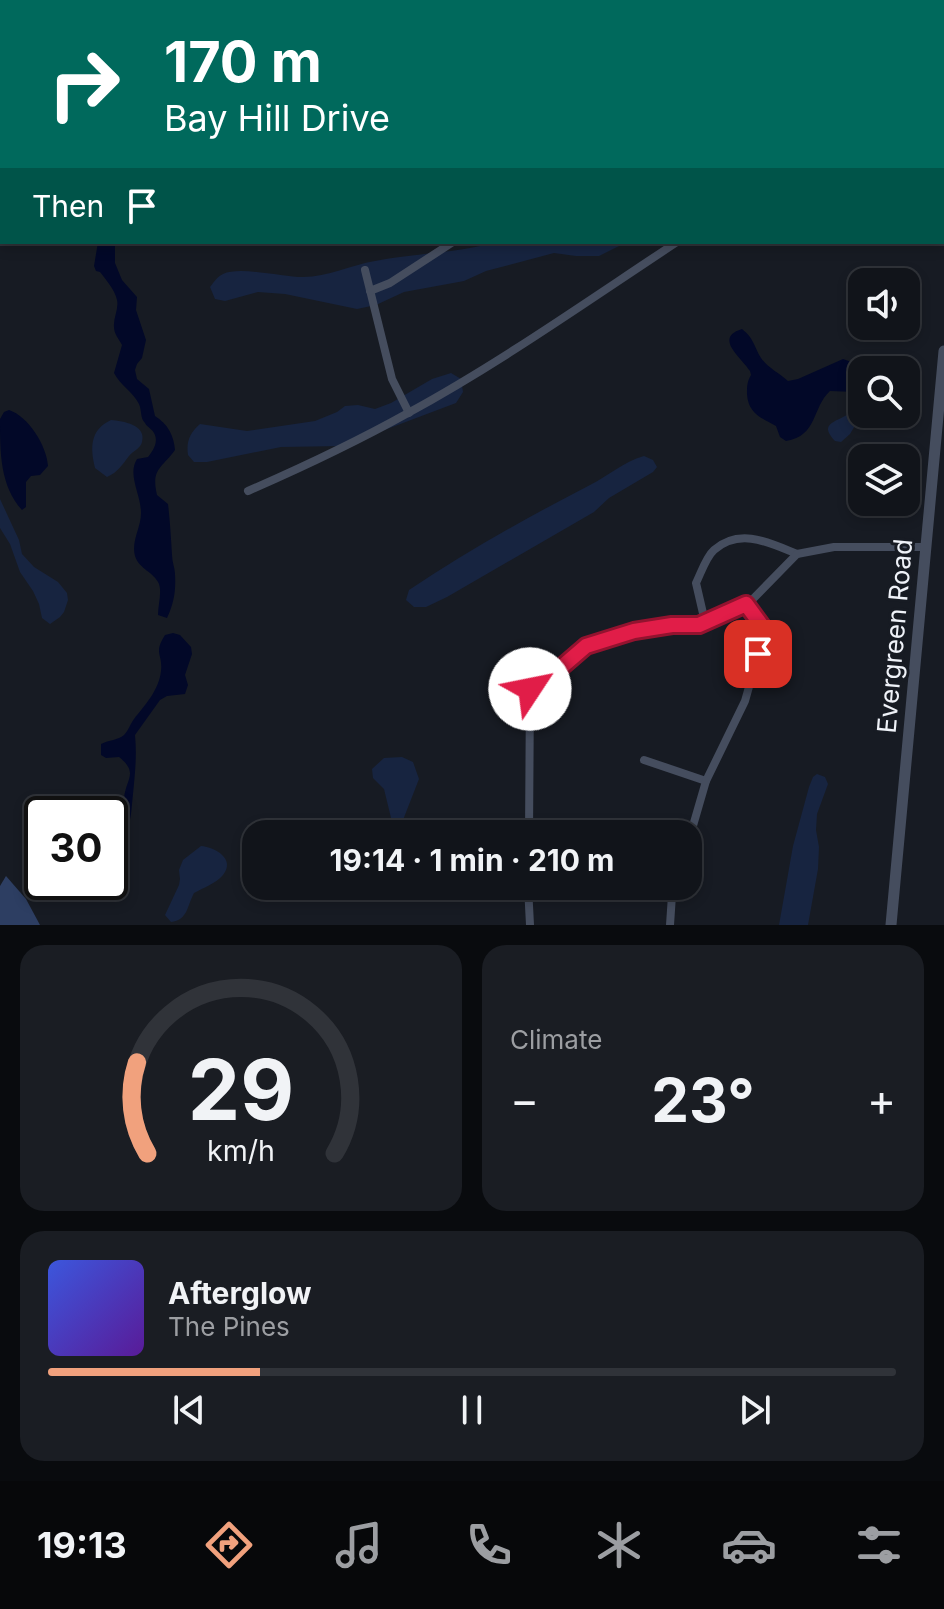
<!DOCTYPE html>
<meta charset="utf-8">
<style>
body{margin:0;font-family:Inter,sans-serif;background:#1a1d23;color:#f1f3f6;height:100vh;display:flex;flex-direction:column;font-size:30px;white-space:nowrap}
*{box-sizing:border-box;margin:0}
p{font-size:26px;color:#9c9ea2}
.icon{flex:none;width:44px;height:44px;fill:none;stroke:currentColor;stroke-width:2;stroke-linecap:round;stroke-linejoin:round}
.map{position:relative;height:925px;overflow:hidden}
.side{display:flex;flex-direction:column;gap:20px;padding:20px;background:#090b0e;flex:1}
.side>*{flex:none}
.banner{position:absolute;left:0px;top:0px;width:944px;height:244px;box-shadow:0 4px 12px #0003,0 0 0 2px #303339;background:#00695c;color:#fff;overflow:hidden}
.buttons{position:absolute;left:848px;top:268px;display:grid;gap:16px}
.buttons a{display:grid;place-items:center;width:72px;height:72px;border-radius:16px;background:#11141a;box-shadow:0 4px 12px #0003,0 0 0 2px #303339;font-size:40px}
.speed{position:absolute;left:24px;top:796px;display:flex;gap:16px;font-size:40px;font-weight:700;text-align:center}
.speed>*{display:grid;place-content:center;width:104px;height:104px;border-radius:50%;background:#11141a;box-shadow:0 4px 12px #0003,0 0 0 2px #303339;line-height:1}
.speed .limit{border:4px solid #111;border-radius:12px;background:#fff;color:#111}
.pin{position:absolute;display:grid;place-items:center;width:68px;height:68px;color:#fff;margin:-34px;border-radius:16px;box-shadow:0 4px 12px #0006}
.me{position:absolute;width:88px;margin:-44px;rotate:56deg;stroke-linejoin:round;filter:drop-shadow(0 0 6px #0008)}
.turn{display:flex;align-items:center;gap:28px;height:168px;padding:0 32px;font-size:36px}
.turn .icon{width:104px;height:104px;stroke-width:2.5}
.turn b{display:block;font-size:56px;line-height:68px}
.then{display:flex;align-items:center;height:76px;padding:0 32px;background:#0003;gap:16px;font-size:30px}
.big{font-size:60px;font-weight:700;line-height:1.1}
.side .tile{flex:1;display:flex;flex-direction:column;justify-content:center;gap:12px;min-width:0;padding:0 28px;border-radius:24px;background:#1a1d23}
.side .dial{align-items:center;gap:0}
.dial svg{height:208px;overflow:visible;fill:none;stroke:#303339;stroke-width:7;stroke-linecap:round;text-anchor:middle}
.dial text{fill:#f1f3f6;stroke:none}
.song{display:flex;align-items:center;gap:24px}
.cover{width:96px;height:96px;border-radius:12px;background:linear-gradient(135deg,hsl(230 70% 55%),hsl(270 70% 35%))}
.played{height:8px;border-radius:4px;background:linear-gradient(90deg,#f1a17d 25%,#303339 25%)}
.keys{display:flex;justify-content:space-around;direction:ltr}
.heat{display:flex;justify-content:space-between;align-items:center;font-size:44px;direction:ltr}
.side .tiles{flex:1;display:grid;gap:20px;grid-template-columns:1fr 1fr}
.tile:last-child{grid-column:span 2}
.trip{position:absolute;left:242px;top:820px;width:460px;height:80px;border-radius:24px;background:#11141a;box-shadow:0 4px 12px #0003,0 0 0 2px #303339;font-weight:700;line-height:80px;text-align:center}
.menu{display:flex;height:128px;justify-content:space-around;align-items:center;background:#07080a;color:#9c9ea2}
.menu .icon{width:56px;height:56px}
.menu .on{color:#f1a17d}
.menu b{font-size:36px;color:#f1f3f6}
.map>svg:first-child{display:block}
.green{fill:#172440}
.forest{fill:#2d3e62}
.water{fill:#020828}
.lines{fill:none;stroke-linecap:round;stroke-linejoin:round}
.minor{stroke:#454d5e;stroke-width:8}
.tertiary{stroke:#454d5e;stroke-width:11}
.route-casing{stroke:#92132f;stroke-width:20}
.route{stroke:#e11d48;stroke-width:14}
.labels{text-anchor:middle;stroke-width:6;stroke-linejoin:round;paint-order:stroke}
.street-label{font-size:26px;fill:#eff2f8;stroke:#171b23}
</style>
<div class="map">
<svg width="944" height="925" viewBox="0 0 944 925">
<rect width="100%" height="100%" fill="#171b23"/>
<g class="green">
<path d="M497,242H621V245L599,256H576L554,253L486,271L464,281L404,292L376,305L357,309L285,294L258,292L225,301L215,299L210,287C214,282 217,277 223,274C240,266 283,277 303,277C328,277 351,265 375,261C416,253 458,253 497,242Z"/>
<path d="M451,373L461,379L463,392L456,403L342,446L281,447L207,462H194L188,455C186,441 190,433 200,424L247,431L315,421L337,412L345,406L358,405L375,409L391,403L432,379Z"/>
<path d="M856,406L862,407V414L850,434L841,442L835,441C820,425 832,423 845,416C851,413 852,411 856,406Z"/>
<path d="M111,420C123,421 147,425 142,442C141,448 133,451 129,456C122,465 118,472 107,477L95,468C90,447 90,430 111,420Z"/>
<path d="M644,456L653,460L657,467L653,472L609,498L594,512L447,597L426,607H414L406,600L409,590C467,551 528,517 590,485C608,476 623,462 644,456Z"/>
<path d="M0,499L19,540L22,554L34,567L58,582L67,593L68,600L64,612L60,617L50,624L42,618L39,604L33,591L20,572L10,544L0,528Z"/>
<path d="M402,757L413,762L419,779L403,820L409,834H389L393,826L384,789L373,778L372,769L384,758Z"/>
<path d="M817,774L825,777L828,784L817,814L816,830L819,847L818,869L808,925H779L793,846L809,787L813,777Z"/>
<path d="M201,846C215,847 236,859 223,875C215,884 203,888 194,893C187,906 188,920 171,922L165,915L179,885L180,879L179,870L183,860Z"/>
</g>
<path class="forest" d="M6,876L26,899L40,925H0V886Z"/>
<g class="water">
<path d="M98,242H115V263L122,280L137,297L136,310L146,340L142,358L137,364L135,370L137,379L149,389L155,416C168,424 174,436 175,450C161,469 151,469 157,495L168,504C170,521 171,538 172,555C172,562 175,568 175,574C176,591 174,603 167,618L158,615C158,605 162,593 159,584C154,572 139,569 135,556C131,541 141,528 141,513C141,494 127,475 137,459L148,457C153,451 159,442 154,433C152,429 147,427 145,423C140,418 142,411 139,404C133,392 120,385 114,373L122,345C119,339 114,334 114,327C113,318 119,309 117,300C115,290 106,280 100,272L96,271L94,266Z"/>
<path d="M742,329C754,338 754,347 761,358C768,368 779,373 788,381L798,379L843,359L860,365L864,370H862V389L855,392L830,391C812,407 818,436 786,441L780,437L776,426C761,418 748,413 747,394C747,386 747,382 751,375L750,371C742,358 713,338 742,329Z"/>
<path d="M9,410C28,416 47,446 48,466L40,475L31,476L26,482V507L22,510C0,486 0,452 0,419L4,412Z"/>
<path d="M173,633L180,635L191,647L192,654L185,675L188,685L185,694L167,696L160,700L135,735C137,756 135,773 133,794C131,811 132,822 123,838L119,836C120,822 123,811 124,798C126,779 139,773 119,757L106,758L101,755V744C109,740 118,740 124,735C129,730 130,724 134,719C145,705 159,690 161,671C163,653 153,654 165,635Z"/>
</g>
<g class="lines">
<g class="minor">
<path d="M619,2L620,0"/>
<path d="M637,2L638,0"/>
<path d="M365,270L392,379L409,413"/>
<path d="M370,291L390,283L453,242"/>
<path d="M248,491C303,467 356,442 408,413C500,363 589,300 677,242"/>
<path d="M705,622L696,583C701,573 706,557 714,550C740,527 770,543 797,554"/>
<path d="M644,760L706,781"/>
<path d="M529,834L530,689L557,671L586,646L634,631L672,625H699L750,602L797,554L834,547H926"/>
<path d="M688,843L706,781L745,701L765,630L746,604"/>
<path d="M528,886L530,925"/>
<path d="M624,886L672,895"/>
<path d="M670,925L672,895L675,886"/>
</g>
<g class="tertiary">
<path d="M735,0L737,2"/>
<path d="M942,168L944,169"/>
<path d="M891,925L944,351"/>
</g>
</g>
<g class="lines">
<defs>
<path id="route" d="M530,689L557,671L586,646L634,631L672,625H699L746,604L765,630L758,654"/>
</defs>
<use href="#route" class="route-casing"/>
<use href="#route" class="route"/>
</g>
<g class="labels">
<g class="street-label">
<text transform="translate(895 636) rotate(-85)" y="9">Evergreen Road</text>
</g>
</g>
</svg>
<div class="buttons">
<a><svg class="icon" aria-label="sound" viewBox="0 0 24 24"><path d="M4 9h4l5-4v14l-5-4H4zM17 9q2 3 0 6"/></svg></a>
<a><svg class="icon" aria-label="search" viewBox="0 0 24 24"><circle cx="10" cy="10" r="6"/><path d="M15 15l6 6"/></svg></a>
<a><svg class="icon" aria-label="layers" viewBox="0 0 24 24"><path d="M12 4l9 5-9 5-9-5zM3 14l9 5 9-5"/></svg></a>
</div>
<div class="speed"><div class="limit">30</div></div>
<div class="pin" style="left:758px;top:654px;background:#d93025"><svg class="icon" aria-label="arrive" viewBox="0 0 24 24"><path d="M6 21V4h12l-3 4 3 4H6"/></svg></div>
<svg class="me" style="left:530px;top:689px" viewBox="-20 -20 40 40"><circle r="19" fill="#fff"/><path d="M0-13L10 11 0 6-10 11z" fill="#e11d48"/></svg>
<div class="trip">19:14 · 1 min · 210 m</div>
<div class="banner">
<div class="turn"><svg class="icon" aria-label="right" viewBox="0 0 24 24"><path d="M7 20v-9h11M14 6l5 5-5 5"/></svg><div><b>170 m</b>Bay Hill Drive</div></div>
<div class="then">Then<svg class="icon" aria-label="arrive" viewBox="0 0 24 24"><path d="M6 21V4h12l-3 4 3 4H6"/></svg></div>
</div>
</div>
<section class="side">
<div class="tiles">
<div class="tile dial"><svg viewBox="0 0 100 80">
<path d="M14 69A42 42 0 1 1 86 69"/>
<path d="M14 69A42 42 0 0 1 10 34" stroke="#f1a17d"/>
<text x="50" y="56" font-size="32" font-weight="700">29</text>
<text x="50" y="72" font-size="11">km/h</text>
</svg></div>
<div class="tile"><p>Climate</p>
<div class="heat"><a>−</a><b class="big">23°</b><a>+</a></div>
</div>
<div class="tile">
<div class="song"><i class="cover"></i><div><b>Afterglow</b><p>The Pines</p></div></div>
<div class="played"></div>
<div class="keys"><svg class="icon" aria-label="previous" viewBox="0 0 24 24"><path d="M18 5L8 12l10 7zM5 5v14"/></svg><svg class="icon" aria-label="pause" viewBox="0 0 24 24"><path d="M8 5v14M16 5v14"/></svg><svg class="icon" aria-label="next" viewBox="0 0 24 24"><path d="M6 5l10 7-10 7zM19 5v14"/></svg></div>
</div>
</div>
</section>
<nav class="menu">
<b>19:13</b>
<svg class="icon on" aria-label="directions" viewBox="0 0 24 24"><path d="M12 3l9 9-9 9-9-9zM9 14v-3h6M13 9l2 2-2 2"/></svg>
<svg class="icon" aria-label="music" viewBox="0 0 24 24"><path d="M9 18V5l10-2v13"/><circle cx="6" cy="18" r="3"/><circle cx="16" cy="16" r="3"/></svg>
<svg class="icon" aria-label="phone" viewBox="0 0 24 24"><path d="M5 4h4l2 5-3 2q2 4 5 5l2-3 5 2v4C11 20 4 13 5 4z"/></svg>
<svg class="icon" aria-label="climate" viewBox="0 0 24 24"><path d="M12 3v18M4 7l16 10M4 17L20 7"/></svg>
<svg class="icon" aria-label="car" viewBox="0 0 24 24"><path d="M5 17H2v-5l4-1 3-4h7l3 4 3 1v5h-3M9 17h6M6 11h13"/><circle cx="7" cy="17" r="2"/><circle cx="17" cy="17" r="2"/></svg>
<svg class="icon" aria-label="filters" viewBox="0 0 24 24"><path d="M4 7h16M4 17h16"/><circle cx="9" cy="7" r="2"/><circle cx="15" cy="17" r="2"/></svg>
</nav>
